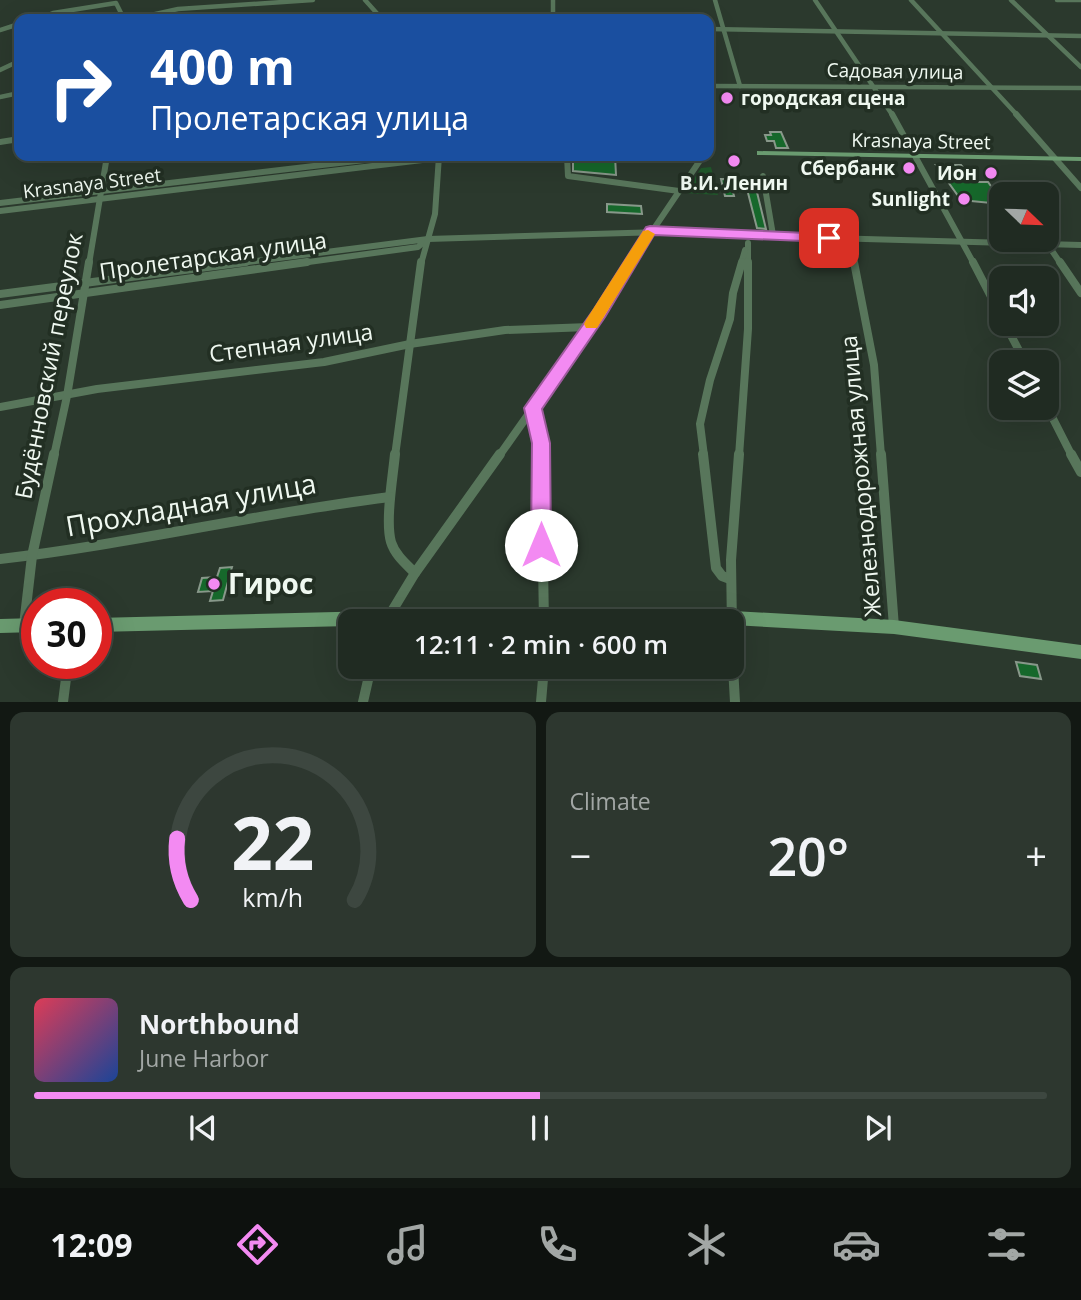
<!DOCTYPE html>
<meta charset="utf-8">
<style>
body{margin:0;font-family:"Open Sans",sans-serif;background:#2d372f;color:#f1f3f6;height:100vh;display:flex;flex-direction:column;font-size:26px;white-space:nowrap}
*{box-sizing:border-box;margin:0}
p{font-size:23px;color:#a2a7a5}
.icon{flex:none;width:38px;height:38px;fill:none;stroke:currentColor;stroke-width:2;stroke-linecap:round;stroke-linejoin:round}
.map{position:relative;height:702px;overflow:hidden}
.drawer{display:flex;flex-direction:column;gap:10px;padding:10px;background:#121813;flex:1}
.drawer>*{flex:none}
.top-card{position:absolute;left:14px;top:14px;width:700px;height:147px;border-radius:14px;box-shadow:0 7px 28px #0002,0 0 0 2px #3d4740;background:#1a4fa0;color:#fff;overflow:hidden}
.needle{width:46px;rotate:113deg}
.buttons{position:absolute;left:989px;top:182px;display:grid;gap:14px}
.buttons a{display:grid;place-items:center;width:70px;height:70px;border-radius:14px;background:#202b22;box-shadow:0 7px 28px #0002,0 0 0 2px #3d4740;font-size:35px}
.speed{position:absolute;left:21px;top:588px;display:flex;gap:14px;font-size:35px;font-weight:700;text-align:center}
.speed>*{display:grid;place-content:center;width:91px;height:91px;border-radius:50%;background:#202b22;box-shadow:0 7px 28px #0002,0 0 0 2px #3d4740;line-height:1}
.speed .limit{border:10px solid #d22;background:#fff;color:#111}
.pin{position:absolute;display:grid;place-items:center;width:60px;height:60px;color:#fff;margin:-30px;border-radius:14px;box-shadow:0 4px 10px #0006}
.me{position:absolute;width:77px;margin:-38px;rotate:0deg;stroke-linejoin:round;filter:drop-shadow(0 0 5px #0008)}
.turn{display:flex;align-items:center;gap:24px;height:147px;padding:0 21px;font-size:32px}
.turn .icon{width:91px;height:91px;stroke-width:2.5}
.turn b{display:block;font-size:49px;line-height:60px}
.big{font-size:52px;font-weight:600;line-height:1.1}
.drawer .card{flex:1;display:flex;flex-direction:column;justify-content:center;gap:10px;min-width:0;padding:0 24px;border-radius:14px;background:#2d372f}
.drawer .dial{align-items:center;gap:0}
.dial svg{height:182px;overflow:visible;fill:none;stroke:#3d4740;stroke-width:7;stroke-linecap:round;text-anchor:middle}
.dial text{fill:#f1f3f6;stroke:none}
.song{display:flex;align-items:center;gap:21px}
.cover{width:84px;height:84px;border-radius:10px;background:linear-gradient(135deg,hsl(350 70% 55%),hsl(220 70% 35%))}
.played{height:7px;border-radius:4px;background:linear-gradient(90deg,#f38af2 50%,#3d4740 50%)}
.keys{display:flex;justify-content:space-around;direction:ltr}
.heat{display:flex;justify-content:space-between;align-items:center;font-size:38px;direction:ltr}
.drawer .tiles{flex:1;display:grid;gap:10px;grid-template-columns:1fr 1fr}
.card:last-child{grid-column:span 2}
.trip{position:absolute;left:338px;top:609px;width:406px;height:70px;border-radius:14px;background:#202b22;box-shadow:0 7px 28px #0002,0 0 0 2px #3d4740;font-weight:600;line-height:70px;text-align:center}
.tabs{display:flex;height:112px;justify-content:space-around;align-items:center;background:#0d110e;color:#a2a7a5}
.tabs .icon{width:49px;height:49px}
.tabs .selected{color:#f38af2}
.tabs b{font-size:32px;color:#f1f3f6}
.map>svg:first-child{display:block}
.green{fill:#20582b}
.building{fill:#16682b;stroke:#88988a;stroke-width:2}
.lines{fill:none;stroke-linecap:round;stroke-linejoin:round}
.street-far3{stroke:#58765b;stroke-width:4.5}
.street-far2{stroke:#58765b;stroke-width:6}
.street-far1{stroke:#58765b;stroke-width:8}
.street{stroke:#58765b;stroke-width:10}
.secondary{fill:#6a9b70;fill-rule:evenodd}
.route{fill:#f38af2;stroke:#9e5a9d;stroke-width:2}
.slow{fill:#f59e0b}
.poi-dot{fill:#f38af2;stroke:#222f23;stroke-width:2.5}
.labels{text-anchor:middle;stroke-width:7;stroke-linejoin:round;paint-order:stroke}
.far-street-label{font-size:19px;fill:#eff8f0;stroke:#222f23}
.far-poi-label{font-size:19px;font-weight:bold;fill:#eff8f0;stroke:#222f23;text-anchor:end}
.street-label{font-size:23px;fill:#eff8f0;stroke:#222f23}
.near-street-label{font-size:28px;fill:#eff8f0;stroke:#222f23}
.near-poi-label{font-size:28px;font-weight:bold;fill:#eff8f0;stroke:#222f23;text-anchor:start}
</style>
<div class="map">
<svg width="1081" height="702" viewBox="0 0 1081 702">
<rect width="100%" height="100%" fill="#2b392d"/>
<path class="green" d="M711,167L718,195L685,193L701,168Z"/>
<g class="building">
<path d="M770,132H781L788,148H776L774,141H767L765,135H771Z"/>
<path d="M573,156H615L616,175L573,171Z"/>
<path d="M936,165H961L976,182H988L1001,200V204L961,200Z"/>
<path d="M721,179L754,180L766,229L757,228L747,189L732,188L734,196H725Z"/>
<path d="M607,204L641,206L642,214L607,212Z"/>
<path d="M232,567L223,600L210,601L213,591L198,592L202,578L217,577L220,568Z"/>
<path d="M1016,662L1037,665L1041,679L1020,676Z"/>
</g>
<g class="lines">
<g class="street-far3">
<path d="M365,0L382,19"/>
<path d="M553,0V19"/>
<path d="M715,0L740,86"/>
<path d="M815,0L893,116"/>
<path d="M911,0L1018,116"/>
<path d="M1011,0L1081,67"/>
<path d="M1057,0H1081"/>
<path d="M39,19L53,13L116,3L124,19"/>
<path d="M133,19L178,9L313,0"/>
<path d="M709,29L1081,36"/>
<path d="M0,30L19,24"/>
<path d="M0,70L19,61"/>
<path d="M709,86L1081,88"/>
<path d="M0,97L19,93"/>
</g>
<g class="street-far2">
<path d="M892,114L974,264"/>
<path d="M1016,114L1081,188"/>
<path d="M0,142L19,139"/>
<path d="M567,156L568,176L679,191"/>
<path d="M763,176L773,235"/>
<path d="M0,203L399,156"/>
<path d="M0,211L439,158"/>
<path d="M428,239L695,231L829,238L1081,245"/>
<path d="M849,239L854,264"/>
<path d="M1046,242L1061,264"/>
<path d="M748,243V264"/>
<path d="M89,264L107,156"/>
<path d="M232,264L428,239L418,247L294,264"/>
<path d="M421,264L435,214L439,156"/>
<path d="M630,264L703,156"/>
<path d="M741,264L745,250"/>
</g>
<g class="street-far1">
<path d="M854,262L874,365L881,456"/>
<path d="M973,262L1001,316"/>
<path d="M1060,262L1081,293"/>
<path d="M0,294L246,262"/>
<path d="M0,305L307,262"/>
<path d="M1005,324L1025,362"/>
<path d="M1046,405L1072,456"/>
<path d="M0,407L97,389L324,362L410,344L505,330L589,327"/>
<path d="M533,408L541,456"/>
<path d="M54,456L67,396L89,262"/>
<path d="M395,456L421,262"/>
<path d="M499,456L600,313L631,262"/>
<path d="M704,456L700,424L710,380L730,319L733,293L742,262"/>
<path d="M739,456L748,329V262"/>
</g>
<g class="street">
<path d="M395,454C393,476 385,521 391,542C395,555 406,564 415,573"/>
<path d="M541,454L544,621"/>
<path d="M703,454L716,568L722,576L730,579"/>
<path d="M881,454L894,627"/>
<path d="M1071,454L1081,472"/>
<path d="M0,559C131,544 259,513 390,497"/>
<path d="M386,621L415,573L500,454"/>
<path d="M24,625L32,556L54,454"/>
<path d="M732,628L731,560L739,454"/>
<path d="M732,649L735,702"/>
<path d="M63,702L68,663"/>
<path d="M363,702L371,667"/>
<path d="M541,702L544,667"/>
</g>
<g class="secondary">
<path d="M757,151L1081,157V161L760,155H757Z"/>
<path d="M542,607L733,611L894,620L1081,645V659L894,634L732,625V621H350V626L96,632V618Z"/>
<path d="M37,618V632L0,633V619Z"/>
</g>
</g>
<path class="route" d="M650,226L829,234L835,238L829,242L654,235L605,317L542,409L550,443L551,545L548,552L541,555L534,552L531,545L532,443L524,408L594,309L646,227Z"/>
<path class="slow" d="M648,230L655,234L597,328H586L584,324L586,320L643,231Z"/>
<g class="poi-dot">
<circle cx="727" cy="98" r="7"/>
<circle cx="734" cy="161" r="7"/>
<circle cx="909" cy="168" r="7"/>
<circle cx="991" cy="173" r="7"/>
<circle cx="964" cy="199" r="7"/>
<circle cx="214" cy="584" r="7"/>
</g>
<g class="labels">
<g class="far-street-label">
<text transform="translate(895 71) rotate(1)" y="7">Садовая улица</text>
<text transform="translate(921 141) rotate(1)" y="7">Krasnaya Street</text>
<text transform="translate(92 183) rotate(-7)" y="7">Krasnaya Street</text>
</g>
<g class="far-poi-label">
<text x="741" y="105" text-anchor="start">городская сцена</text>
<text x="895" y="175">Сбербанк</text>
<text x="977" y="180">Ион</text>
<text x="734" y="190" text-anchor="middle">В.И. Ленин</text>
<text x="950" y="206">Sunlight</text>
</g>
<g class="street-label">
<text transform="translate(213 256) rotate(-8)" y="8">Пролетарская улица</text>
<text transform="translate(291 343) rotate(-8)" y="8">Степная улица</text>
<text transform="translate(49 366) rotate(-79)" y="8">Будённовский переулок</text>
<text transform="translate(861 476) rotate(-95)" y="8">Железнодорожная улица</text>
</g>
<g class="near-street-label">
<text transform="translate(191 505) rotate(-10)" y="10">Прохладная улица</text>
</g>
<g class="near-poi-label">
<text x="228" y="594">Гирос</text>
</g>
</g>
</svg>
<div class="buttons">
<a><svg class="needle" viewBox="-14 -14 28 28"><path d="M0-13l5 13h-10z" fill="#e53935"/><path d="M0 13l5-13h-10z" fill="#a2a7a5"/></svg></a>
<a><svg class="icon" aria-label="sound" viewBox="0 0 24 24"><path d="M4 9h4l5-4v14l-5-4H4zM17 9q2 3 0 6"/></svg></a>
<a><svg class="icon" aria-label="layers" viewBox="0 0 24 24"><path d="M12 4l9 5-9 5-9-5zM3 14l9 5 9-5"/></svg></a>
</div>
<div class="speed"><div class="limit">30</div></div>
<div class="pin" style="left:829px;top:238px;background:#d93025"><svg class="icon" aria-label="arrive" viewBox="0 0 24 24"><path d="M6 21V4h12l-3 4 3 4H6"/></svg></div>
<svg class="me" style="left:541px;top:545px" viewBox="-20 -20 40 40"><circle r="19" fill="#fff"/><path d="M0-13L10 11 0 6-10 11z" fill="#f38af2"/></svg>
<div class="trip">12:11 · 2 min · 600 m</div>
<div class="top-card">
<div class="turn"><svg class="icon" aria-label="right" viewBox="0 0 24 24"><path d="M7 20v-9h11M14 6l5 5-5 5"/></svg><div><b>400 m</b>Пролетарская улица</div></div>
</div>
</div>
<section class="drawer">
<div class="tiles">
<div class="card dial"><svg viewBox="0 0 100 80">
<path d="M14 69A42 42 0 1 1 86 69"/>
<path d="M14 69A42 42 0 0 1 8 42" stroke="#f38af2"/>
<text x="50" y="56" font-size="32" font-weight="700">22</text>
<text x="50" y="72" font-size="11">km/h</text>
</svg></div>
<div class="card"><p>Climate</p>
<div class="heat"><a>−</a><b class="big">20°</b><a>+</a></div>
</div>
<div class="card">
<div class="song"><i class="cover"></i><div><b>Northbound</b><p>June Harbor</p></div></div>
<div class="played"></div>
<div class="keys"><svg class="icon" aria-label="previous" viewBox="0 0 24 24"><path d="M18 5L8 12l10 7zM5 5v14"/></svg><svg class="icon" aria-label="pause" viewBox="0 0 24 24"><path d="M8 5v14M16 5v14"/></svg><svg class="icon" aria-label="next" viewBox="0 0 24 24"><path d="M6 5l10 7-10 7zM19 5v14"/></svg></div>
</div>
</div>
</section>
<nav class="tabs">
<b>12:09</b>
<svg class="icon selected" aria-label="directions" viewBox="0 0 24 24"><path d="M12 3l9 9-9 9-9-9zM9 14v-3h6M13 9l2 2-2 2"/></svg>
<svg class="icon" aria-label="music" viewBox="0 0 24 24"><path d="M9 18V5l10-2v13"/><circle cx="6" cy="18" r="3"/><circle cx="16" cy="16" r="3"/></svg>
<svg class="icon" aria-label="phone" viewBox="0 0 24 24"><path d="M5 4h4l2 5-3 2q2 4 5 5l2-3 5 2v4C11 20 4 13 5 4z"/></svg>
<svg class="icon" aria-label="climate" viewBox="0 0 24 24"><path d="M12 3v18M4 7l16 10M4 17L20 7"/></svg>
<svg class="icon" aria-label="car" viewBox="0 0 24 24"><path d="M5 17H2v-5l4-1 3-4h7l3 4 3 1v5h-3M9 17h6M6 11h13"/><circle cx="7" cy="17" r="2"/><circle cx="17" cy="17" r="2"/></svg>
<svg class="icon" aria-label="filters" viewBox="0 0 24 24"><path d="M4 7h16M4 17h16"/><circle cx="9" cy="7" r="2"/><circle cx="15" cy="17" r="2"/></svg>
</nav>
